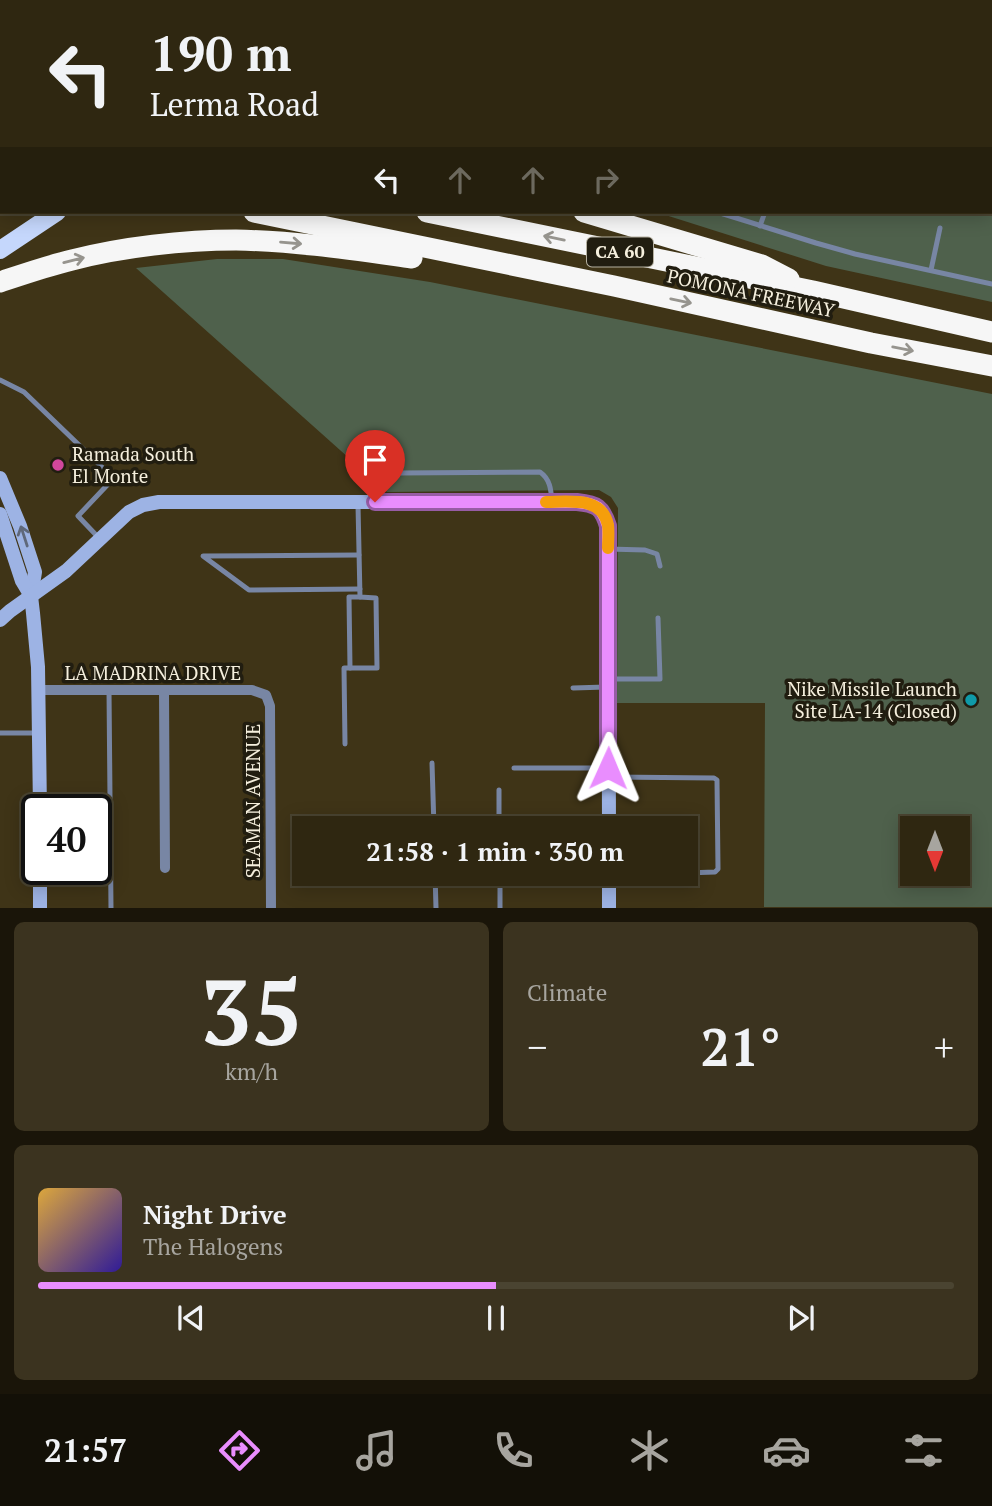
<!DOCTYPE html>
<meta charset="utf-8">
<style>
body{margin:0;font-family:"PT Serif",serif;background:#3b331f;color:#f1f3f6;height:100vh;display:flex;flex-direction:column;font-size:26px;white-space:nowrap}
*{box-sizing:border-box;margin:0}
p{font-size:23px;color:#a7a59f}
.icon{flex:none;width:38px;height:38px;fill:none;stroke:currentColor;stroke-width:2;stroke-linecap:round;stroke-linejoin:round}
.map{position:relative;height:908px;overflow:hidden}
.details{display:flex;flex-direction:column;gap:14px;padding:14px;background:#1a1509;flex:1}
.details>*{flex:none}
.banner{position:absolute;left:0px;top:0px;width:992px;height:214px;box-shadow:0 4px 18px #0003,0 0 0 2px #4a4431;background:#2f2711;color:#f1f3f6;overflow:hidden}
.needle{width:46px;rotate:180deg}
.tools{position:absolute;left:900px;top:816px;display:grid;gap:14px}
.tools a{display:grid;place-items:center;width:70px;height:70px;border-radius:0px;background:#2f2711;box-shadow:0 4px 18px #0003,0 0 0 2px #4a4431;font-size:35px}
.speed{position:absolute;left:21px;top:794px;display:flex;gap:14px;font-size:35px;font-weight:700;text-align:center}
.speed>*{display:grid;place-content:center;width:91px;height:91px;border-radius:50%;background:#2f2711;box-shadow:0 4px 18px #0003,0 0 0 2px #4a4431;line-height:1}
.speed .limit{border:4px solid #111;border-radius:10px;background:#fff;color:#111}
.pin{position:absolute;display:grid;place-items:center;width:60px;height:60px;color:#fff;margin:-72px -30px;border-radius:50% 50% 50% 0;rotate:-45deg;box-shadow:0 0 7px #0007}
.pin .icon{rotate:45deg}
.me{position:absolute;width:77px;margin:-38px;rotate:1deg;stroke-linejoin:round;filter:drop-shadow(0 0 5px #0008)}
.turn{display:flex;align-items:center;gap:24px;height:147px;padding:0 35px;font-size:32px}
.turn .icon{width:91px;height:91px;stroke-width:2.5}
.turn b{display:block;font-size:49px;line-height:60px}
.lanes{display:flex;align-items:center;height:66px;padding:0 35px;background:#0003;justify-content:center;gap:35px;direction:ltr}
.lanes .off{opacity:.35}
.big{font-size:52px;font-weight:600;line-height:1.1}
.details .widget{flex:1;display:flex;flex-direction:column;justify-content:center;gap:10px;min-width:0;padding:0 24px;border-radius:10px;background:#3b331f}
.details .dial{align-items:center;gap:0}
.dial b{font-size:91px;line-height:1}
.song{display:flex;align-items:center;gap:21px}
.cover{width:84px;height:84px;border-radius:10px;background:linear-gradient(135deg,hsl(40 70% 55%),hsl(250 70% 35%))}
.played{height:7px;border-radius:4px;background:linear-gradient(90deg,#e98dfe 50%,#4a4431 50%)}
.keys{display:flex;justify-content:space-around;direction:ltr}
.heat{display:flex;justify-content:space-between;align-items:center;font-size:38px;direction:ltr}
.details .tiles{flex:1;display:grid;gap:14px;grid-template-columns:1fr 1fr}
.widget:last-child{grid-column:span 2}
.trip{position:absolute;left:292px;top:816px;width:406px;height:70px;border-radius:0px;background:#2f2711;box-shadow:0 4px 18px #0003,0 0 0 2px #4a4431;font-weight:600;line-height:70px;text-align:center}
.menu{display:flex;height:112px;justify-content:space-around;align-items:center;background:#131007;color:#a7a59f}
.menu .icon{width:49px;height:49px}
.menu .current{color:#e98dfe}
.menu b{font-size:32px;color:#f1f3f6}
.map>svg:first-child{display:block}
.green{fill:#4f614c;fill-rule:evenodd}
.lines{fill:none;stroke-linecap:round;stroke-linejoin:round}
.lane{stroke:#7886a4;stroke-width:5}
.street{stroke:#7886a4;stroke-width:10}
.secondary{stroke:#9db3e4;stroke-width:14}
.primary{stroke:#c5d7fc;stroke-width:18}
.highway{stroke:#f6f6f6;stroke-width:21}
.oneway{stroke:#96948e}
.oneway2{stroke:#5f687a}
.route-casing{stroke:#975ca5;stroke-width:18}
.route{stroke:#e98dfe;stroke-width:12}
.slow{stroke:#f59e0b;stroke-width:12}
.hotel-dot{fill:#d1479c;stroke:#211d10;stroke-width:2.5}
.culture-dot{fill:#0f9aa8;stroke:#211d10;stroke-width:2.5}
.labels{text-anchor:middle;stroke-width:7;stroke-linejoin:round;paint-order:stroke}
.shield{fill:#211d10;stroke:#b5b0a0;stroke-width:2}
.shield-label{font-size:18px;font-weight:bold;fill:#f5efdd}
.street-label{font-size:19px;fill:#f5efdd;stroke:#211d10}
.poi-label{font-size:19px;fill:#f5efdd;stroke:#211d10;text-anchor:start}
</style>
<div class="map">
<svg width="992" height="908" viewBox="0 0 992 908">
<rect width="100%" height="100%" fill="#3f3417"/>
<g class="green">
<path d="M419,0H992V302L826,266L656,212H990V2H419Z"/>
<path d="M217,259H283L430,282L992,394V907H764L765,703H617L618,508L611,497L599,490L387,492L136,268ZM912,828H957V873H912Z"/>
</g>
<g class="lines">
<g class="lane">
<path d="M483,0L484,2"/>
<path d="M469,2L470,0"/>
<path d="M717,212L816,243L855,254L992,284"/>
<path d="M760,226L765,212"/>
<path d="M931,270L940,228"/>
<path d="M0,380L24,392L107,472L112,480L78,516L98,537"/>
<path d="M375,500C375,479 380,477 399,473L540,472C550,479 551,489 552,502"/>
<path d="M608,549L645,550L657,554L660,566"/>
<path d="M359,555L203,556L249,590L360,589"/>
<path d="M350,668L349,597H360"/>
<path d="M609,679H660L658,618"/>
<path d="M573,688L606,687"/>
<path d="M109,690L111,908"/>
<path d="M0,733H36"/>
<path d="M345,744L344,668H377L376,598L360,597L358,505"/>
<path d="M432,763L434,828"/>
<path d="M514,768H609"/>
<path d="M612,777L714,778L717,780L718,869L715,872L686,873"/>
<path d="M499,790V828"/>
<path d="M515,821L584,820L609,822"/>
<path d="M435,873L436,908"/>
<path d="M500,873V908"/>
<path d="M611,874L664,873"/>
</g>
<g class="street">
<path d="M39,690H252L266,695L270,706L271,908"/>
<path d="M164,690L165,868"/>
</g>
<g class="secondary">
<path d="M0,478L20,526L35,572L31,596"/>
<path d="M0,514L22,581L31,596L33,613L38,667L40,810"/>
<path d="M0,620L10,611L66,571L129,512L143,505L159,502H577C597,504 602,507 608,526L609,828"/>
<path d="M40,870V908"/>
<path d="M609,873V908"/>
</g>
<path class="primary" d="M0,250L57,212"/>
<g class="highway">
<path d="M385,0L386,2"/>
<path d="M344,2L350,0"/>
<path d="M406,2V0"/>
<path d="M0,101H2"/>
<path d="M0,121H2"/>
<path d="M0,158H2"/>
<path d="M254,212L614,286L871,343L992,366"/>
<path d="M427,212L813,291L992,332"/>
<path d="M584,212L762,265L789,279"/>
<path d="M0,282C24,274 47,266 72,260C122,247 184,240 236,240C295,241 354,250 412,258"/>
</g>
</g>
<defs><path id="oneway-shaft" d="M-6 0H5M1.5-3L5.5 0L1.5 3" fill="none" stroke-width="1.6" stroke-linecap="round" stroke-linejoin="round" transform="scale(1.75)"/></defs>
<g class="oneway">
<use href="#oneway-shaft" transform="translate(554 238) rotate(-168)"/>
<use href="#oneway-shaft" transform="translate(291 243) rotate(5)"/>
<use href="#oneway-shaft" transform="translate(74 260) rotate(-14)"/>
<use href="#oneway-shaft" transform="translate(681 301) rotate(12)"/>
<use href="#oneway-shaft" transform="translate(903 349) rotate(11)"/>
</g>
<use class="oneway2" href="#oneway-shaft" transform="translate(24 536) rotate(-108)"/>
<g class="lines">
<defs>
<path id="route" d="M375,502H577C597,504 602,507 608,526V768"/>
</defs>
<use href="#route" class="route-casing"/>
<use href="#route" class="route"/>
<path class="slow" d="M546,502C569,502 602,496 608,525C609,533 608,541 608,548"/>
</g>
<circle class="hotel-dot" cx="58" cy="465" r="7"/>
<circle class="culture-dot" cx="971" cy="700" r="7"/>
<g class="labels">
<rect class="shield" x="587" y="237.5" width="66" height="29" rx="5"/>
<g class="shield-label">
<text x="620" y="258">CA 60</text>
</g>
<g class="street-label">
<text transform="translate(751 293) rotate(12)" y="7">POMONA FREEWAY</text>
<text x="153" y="680">LA MADRINA DRIVE</text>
<text transform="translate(253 801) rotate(-90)" y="7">SEAMAN AVENUE</text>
</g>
<g class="poi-label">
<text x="72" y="461">Ramada South<tspan x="72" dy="22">El Monte</tspan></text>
<text x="957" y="696" text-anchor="end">Nike Missile Launch<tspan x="957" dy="22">Site LA-14 (Closed)</tspan></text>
</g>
</g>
</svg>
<div class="tools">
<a><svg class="needle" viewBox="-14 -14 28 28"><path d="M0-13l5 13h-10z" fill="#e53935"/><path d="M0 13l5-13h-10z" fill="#a7a59f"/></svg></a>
</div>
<div class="speed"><div class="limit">40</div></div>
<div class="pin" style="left:375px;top:502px;background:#d93025"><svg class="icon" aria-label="arrive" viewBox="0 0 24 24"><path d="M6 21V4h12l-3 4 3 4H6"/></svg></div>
<svg class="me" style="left:608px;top:768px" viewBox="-20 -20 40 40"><path d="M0-17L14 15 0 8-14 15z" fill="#e98dfe" stroke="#fff" stroke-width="4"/></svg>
<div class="trip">21:58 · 1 min · 350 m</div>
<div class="banner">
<div class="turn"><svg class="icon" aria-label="left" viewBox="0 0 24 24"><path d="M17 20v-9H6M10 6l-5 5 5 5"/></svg><div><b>190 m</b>Lerma Road</div></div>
<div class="lanes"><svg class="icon" aria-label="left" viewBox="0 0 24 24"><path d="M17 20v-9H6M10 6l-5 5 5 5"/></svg><svg class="icon off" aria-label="ahead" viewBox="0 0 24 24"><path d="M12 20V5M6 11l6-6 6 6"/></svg><svg class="icon off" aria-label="ahead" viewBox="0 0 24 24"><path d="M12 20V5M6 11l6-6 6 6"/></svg><svg class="icon off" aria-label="right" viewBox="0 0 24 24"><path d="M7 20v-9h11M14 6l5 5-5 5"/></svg></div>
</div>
</div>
<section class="details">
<div class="tiles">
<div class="widget dial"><b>35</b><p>km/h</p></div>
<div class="widget"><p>Climate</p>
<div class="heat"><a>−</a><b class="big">21°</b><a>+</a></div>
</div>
<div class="widget">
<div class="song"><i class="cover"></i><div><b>Night Drive</b><p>The Halogens</p></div></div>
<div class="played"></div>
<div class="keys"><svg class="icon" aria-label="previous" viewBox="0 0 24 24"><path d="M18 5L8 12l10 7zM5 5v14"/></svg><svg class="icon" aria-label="pause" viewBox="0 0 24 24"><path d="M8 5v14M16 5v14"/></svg><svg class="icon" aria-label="next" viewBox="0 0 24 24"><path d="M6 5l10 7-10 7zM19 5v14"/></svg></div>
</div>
</div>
</section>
<nav class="menu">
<b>21:57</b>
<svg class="icon current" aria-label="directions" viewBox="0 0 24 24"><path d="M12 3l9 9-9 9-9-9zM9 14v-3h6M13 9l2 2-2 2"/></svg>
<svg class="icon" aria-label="music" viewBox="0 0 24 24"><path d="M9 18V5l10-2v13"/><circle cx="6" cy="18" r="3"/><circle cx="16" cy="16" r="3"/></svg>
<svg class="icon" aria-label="phone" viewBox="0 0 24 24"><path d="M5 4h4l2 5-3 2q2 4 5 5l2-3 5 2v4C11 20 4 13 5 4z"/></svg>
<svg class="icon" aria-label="climate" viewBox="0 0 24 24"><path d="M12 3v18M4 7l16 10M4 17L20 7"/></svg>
<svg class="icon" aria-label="car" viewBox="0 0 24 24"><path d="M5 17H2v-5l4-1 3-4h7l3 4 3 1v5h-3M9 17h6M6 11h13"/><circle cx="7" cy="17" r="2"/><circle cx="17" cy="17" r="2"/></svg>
<svg class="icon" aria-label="filters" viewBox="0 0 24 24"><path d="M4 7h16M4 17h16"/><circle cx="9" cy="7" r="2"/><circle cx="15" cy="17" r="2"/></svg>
</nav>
